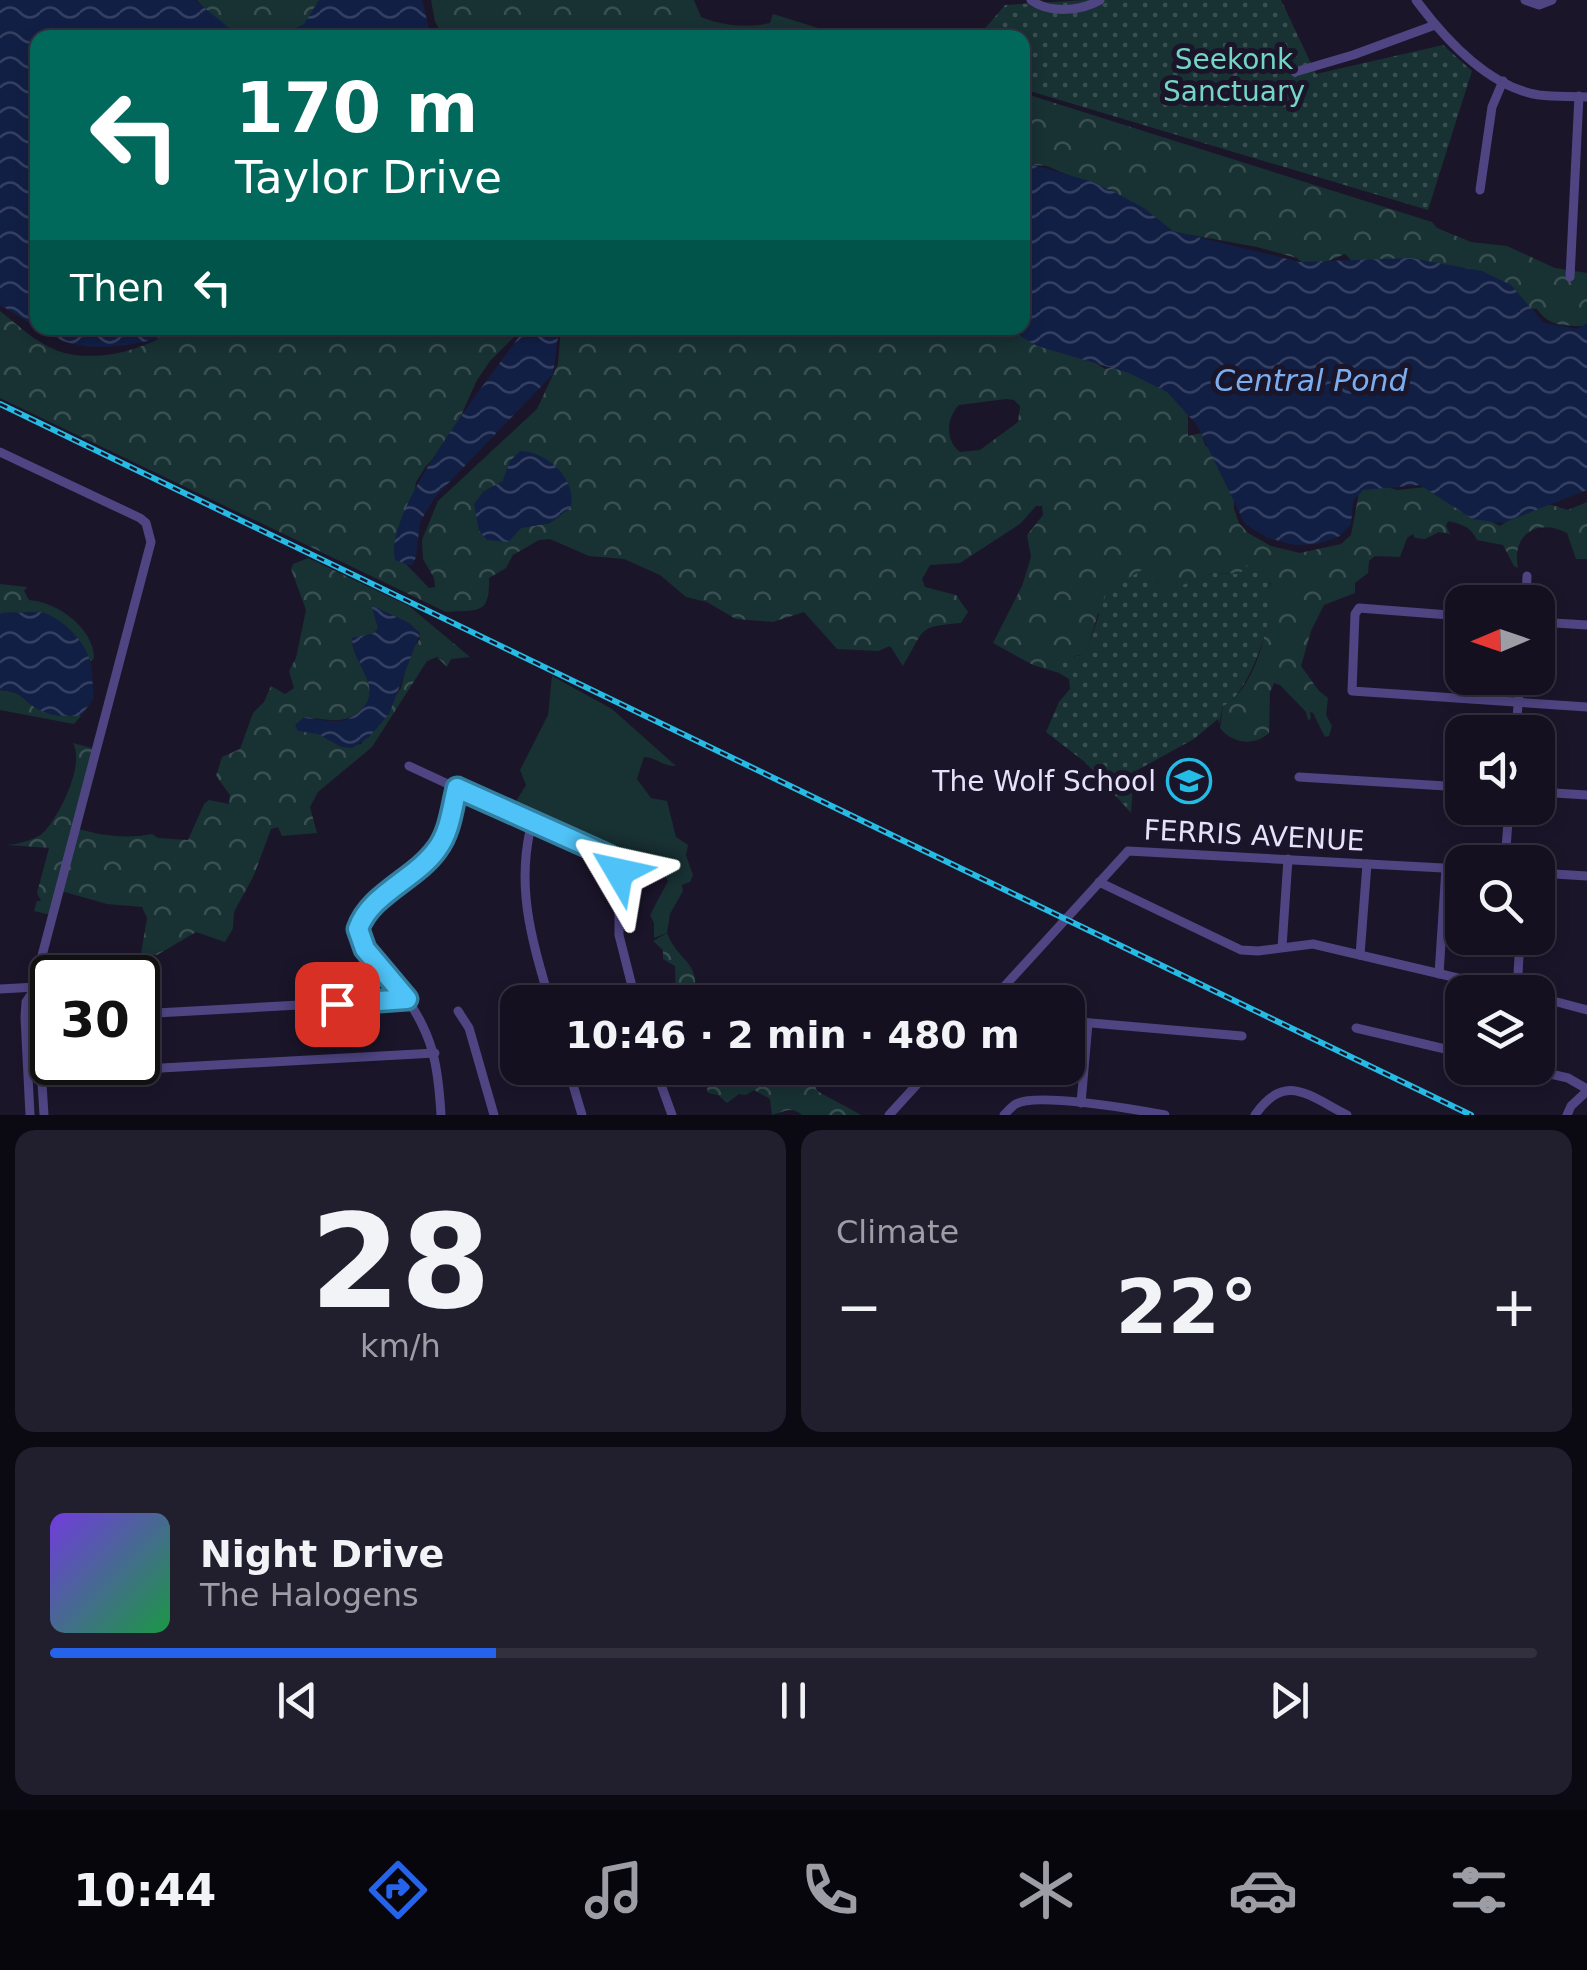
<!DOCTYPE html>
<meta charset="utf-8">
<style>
body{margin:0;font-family:"DejaVu Sans",sans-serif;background:#211e2d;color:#f1f3f6;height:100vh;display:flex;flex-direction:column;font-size:38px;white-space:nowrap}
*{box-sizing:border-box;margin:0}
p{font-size:32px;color:#9d9da5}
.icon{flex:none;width:55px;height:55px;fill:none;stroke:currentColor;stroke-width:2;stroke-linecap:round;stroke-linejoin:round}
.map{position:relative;height:1115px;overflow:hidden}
.side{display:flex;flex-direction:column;gap:15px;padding:15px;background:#0b0912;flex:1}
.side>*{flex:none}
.banner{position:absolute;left:30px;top:30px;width:1000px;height:305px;border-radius:20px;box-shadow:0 5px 15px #0003,0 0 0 2px #33303e;background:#00695c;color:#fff;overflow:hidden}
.needle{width:65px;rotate:268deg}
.controls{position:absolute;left:1445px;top:585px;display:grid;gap:20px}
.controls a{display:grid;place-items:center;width:110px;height:110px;border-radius:20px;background:#141020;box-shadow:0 5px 15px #0003,0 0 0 2px #33303e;font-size:50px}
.speed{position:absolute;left:30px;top:955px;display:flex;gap:20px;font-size:50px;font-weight:700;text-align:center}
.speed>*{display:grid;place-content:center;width:130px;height:130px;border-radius:50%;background:#141020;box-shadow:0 5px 15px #0003,0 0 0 2px #33303e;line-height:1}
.speed .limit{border:5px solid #111;border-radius:15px;background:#fff;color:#111}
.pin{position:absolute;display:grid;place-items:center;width:85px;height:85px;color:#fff;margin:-42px;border-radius:20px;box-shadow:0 5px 15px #0006}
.me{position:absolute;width:110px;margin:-55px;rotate:306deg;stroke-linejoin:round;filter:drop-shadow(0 0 8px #0008)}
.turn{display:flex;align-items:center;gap:35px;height:210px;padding:0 40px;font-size:45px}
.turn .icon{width:130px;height:130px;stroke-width:2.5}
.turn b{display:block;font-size:70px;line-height:85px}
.then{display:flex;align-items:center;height:95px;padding:0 40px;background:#0003;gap:20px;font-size:38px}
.big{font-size:75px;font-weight:800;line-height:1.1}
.side .tile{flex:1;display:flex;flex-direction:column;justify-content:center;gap:15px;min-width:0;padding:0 35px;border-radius:20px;background:#211e2d}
.side .dial{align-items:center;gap:0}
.dial b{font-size:130px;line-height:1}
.song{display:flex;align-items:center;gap:30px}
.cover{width:120px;height:120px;border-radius:15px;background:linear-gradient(135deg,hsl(260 70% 55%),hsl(140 70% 35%))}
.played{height:10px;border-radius:5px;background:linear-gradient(90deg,#2563eb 30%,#33303e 30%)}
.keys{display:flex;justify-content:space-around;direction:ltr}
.heat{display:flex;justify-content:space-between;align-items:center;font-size:55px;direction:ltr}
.side .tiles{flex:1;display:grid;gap:15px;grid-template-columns:1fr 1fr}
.tile:last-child{grid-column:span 2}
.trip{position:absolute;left:500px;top:985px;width:585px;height:100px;border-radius:20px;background:#141020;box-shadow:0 5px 15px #0003,0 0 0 2px #33303e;font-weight:800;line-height:100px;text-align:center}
.tabs{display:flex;height:160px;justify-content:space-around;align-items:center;background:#08060d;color:#9d9da5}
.tabs .icon{width:70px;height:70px}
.tabs .current{color:#2563eb}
.tabs b{font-size:45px;color:#f1f3f6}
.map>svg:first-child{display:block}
.grass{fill:#183133}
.forest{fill:url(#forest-crowns);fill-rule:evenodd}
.park{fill:url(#park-dots)}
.water{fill:url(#water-waves)}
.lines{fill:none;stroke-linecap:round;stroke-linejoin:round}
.minor{stroke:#4f4583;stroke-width:9}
.rail-casing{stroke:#24bce5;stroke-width:6}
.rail{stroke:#1b152a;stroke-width:2.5;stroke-dasharray:8;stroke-linecap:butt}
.route-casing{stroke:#337fa1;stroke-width:25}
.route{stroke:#4fc3f7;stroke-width:18}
.labels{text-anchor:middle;stroke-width:10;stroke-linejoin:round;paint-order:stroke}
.park-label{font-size:28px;fill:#74d5c7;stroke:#1b152a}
.poi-label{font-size:28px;fill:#e7e1fb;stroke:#1b152a;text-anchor:end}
.street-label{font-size:28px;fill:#e7e1fb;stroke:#1b152a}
.water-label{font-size:30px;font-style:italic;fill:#7badef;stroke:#1b152a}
</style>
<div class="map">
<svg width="1587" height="1115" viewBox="0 0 1587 1115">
<defs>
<pattern id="forest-crowns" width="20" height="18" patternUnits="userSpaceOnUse" patternTransform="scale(2.5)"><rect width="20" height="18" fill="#183133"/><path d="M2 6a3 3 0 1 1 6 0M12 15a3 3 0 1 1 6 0" fill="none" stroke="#3a4f51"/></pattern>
<pattern id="park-dots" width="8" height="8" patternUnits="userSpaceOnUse" patternTransform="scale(2.5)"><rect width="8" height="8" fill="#183133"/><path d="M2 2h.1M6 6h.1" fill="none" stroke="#3a4f51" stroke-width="1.8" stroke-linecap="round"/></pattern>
<pattern id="water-waves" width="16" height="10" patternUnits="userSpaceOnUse" patternTransform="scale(2.5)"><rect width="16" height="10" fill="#121f45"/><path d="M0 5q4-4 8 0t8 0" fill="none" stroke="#343f61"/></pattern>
</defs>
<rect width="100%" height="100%" fill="#1b152a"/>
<path class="grass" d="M552,676L612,709L676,766C663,767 656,757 644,757L637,779L651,798L667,801L676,837L688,845L686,855L693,875L690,882L682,885L683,891L670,914L667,933L654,938V923L650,915L668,881L664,873L639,862L602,853L510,811L526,785L520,770L548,715Z"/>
<g class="forest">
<path d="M197,0H329L298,38L234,37L220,26Z"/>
<path d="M431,0H694L701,17C722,26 749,28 770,23L773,14L847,37H445L435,22Z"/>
<path d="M1023,93L1432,222L1437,228L1471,242L1507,246L1555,268L1587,273V326C1566,326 1549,327 1537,309L1523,308L1357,266L1345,254L1309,269L1297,258L1257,247L1169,231L1111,190L1098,188L1047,166L1023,164Z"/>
<path d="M0,311C18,325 36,343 58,351C94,364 147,350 176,328H523L490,361L477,380L450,440L426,466L416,482L404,562L429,588L435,587L434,578L423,559L422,540L438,501L537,409L558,364L561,328H1012L1093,361L1105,369L1132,364L1188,407V436L1201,433L1205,445L1216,453L1234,494V509L1239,523L1248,533L1271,546L1300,553L1341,544L1351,535L1359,493L1370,483L1398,490L1426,487L1500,526L1524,510L1545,503L1568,510L1587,502V559H1576L1567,533C1538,518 1511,534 1518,568L1514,566L1503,545L1477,540C1471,527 1462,524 1448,521L1446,526L1450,534L1439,532L1425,539L1415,538L1413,534L1407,538L1400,557L1375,556L1369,561L1368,573L1355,583V593L1324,605L1311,631L1301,666L1319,691L1328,698L1326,715L1332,726L1329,736L1325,737L1313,713L1310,712L1311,719L1308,720L1306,712L1280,685L1274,683L1270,693L1269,733C1254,747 1231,743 1220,728L1223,706C1258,688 1270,622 1271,583L1249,564L1240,574L1213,573L1165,593L1156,580L1098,614L1086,654L1075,656L1059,673L1033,665L993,643L1022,586L1031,557L1027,535L1043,515L1042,506H1036L1020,524L960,563L930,565L922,579L925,587L956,595L968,612L961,623C916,627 926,628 903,666L890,646L878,651L837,649L804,612L773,622L736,619L707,602L686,597L660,575L624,559L589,556L550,539L539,540L513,555L506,568L489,578C490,617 477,609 446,612L0,398ZM1006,399L1014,400L1020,406L1018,422L980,450L960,452C945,441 946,418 959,405ZM510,461L571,507L550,523L521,528L508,542L483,492L503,481Z"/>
<path d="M308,558L409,606L470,657L451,659L447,667L437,657L427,661L372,747L318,792L310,807L317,833L282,836L278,827L271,829L254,875L234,912L233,928L225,942L196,932L157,955L141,954L147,918L142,907L107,904L61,891L51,915L34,911L37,901H41L37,893L49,848L7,845C18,844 37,840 45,831C60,814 85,765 73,743L99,750L79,829C102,836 129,839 152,834L158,838L188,840L204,804L209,800L229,804L230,795L216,776L222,757L240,749L253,713L264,702L271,686L285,694L294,688L289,671L296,658L306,610L291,569L293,564ZM372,606L409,623L420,639L410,652L401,688L361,744L342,747L318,734L315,718C332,721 345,723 360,711C386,688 352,664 352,639L374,633L378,628Z"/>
<path d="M0,584L27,587L24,591L29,600C57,602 94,628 94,658L91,661L73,634L42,612L0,613Z"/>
<path d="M0,690C24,692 20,699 38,709C51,716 66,716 81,716L74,724L0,710Z"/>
<path d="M667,933C679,964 703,960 693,1002H676L675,966L663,959V950L653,941Z"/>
<path d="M703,1068H791L811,1076L817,1091L861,1115H802C790,1105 783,1113 772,1115L770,1099L754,1090L746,1095L739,1094L727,1103L718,1095L708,1093L706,1084L700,1081Z"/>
</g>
<g class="park">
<path d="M1085,0H1281L1316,74L1443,45L1472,71L1428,210L1023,89L1022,38H977L1005,5Z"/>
<path d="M1258,561C1265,568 1270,579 1271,588C1275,617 1249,696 1223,706L1219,724L1218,719L1194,739L1134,772L1131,813L1086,763L1046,732L1059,702L1070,689L1069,679L1059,673L1064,661L1086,653L1107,591L1142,570L1147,569L1165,592L1213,573L1240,574L1248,564Z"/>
</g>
<g class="water">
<path d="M0,0H195L240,37L38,38V328H189C152,342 103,355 63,341C40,333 21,316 0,305Z"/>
<path d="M319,0H422L431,37H277L304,24Z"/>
<path d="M1023,162L1090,181L1114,192L1144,208L1173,231L1299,262L1411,258L1482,271L1511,285L1544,323L1577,329L1587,323V490L1503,523L1472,519L1420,485L1363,490L1353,501L1351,524L1340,536L1318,544L1295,545L1268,538L1245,524L1197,425L1167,392L1129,373L1037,346L1006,328H1022Z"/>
<path d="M525,328H559L553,374L435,497L420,522L416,557L412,566L395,560C382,509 494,374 525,328Z"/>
<path d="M520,451C548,452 576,478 571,507L550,523L521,528L508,542L487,540L479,531L474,504L483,492L503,481L510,461Z"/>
<path d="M371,605L409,623L420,633L389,714L369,737L352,748L342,747L318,734L298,731L295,725L304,717C315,718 326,722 337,721C345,721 353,717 359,712C387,689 352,664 352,638L374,633L378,628Z"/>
<path d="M42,612C63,619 87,642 91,665C93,676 92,687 94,698L81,716C67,716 50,717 38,709C20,698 24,692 0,690V613Z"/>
</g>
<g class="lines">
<g class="minor">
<path d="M1031,0C1049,14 1081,11 1100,0"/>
<path d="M1416,0C1445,39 1488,87 1539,95C1555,97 1571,96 1587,97"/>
<path d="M1525,0L1539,5L1552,0"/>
<path d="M1295,72L1353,55L1435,25"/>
<path d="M1480,190L1492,107L1503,81"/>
<path d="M1570,277L1579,96"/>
<path d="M0,452L140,518L146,523L151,542L39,967L36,987L44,1115"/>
<path d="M1526,602L1527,576"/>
<path d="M1462,616L1359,608L1355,614L1352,691L1587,707"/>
<path d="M1538,622L1587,625"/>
<path d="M1516,732L1520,678"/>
<path d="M409,766L616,862L619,872V935L636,1002"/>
<path d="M1299,777L1462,787"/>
<path d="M1538,792L1587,795"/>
<path d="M532,822C515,887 532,940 550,1002"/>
<path d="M1505,862L1509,808"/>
<path d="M1538,873L1587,876"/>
<path d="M1099,882L1241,950L1258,951L1313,944L1517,992"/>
<path d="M1282,947L1288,859"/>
<path d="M1360,955L1367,864"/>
<path d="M1439,974L1446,868"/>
<path d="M0,989L36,987"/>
<path d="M1000,991L1012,1002"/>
<path d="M1517,992L1520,938"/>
<path d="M1538,997L1587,1010"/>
<path d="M990,1002L1128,851L1462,869"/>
<path d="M458,1011L469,1028L494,1115"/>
<path d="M138,1014L407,999"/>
<path d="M52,1019V1044"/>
<path d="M1068,1021L1242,1036"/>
<path d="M1356,1028L1462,1053"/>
<path d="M54,1062V1074L435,1053"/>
<path d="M568,1068L582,1115"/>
<path d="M655,1068L672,1115"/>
<path d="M1524,1068L1568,1078L1587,1089"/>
<path d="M1081,1103L1088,1023"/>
<path d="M30,1115L25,1017L26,1002L36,987"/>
<path d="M441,1115C438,1063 433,1035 402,991C388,972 359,955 358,929C370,894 416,879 437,849C450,832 452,808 457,788"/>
<path d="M889,1115L932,1068"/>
<path d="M1004,1115C1006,1113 1013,1105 1016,1104C1036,1092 1139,1110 1165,1115"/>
<path d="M1255,1115C1285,1071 1309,1096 1347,1115"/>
<path d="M1567,1115L1571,1106L1587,1091"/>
</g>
<defs>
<path id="rail" d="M0,404L1471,1115"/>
</defs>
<use href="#rail" class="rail-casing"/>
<use href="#rail" class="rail"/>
</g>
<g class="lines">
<defs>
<path id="route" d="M337,1004L407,999L365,949L358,929C370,894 416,879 437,849C450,832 452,808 457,788L609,856L616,862L619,872"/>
</defs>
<use href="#route" class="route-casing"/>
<use href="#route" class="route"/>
</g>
<defs>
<symbol id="school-ring" viewBox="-11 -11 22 22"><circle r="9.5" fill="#1b152a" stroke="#24bce5" stroke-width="1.5"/><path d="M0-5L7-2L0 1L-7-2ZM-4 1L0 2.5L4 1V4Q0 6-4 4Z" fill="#24bce5"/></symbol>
</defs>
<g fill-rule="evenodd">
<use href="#school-ring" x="1164" y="756" width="50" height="50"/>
</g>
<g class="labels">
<g class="park-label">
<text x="1234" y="69">Seekonk<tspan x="1234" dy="32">Sanctuary</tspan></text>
</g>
<g class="poi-label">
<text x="1156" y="791">The Wolf School</text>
</g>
<g class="street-label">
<text transform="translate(1254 835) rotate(3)" y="10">FERRIS AVENUE</text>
</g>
<g class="water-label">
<text x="1311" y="391">Central Pond</text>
</g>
</g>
</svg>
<div class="controls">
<a><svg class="needle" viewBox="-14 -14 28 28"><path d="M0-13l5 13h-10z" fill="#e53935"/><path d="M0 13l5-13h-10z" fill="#9d9da5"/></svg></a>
<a><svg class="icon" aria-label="sound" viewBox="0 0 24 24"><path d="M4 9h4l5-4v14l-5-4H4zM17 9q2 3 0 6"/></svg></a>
<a><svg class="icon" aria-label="search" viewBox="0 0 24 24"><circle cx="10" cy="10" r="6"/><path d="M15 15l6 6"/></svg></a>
<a><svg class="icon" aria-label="layers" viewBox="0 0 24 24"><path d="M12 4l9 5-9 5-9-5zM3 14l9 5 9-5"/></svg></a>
</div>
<div class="speed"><div class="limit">30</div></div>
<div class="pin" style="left:337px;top:1004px;background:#d93025"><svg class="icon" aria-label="arrive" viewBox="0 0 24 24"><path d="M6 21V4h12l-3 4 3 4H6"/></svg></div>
<svg class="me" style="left:619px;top:872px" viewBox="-20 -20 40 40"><path d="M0-17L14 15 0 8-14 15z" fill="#4fc3f7" stroke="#fff" stroke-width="4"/></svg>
<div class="trip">10:46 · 2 min · 480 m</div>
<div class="banner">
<div class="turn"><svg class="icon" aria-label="left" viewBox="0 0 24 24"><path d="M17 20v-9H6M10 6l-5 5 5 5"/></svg><div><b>170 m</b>Taylor Drive</div></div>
<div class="then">Then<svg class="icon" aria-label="left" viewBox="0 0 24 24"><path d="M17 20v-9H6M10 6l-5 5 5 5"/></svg></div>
</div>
</div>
<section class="side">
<div class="tiles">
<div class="tile dial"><b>28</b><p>km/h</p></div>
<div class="tile"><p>Climate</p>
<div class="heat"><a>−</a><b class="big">22°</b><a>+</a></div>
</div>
<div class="tile">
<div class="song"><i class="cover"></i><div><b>Night Drive</b><p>The Halogens</p></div></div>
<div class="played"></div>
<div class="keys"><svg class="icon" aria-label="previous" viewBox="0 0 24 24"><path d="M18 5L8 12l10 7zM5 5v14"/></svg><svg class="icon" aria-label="pause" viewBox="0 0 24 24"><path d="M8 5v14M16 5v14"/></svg><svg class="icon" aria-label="next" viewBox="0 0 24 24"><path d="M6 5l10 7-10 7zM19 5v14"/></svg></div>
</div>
</div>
</section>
<nav class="tabs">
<b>10:44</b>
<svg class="icon current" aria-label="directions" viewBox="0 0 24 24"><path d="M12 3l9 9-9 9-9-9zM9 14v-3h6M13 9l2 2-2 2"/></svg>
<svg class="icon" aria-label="music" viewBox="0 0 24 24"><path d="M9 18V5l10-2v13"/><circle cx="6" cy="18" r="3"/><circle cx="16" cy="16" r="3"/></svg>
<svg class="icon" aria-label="phone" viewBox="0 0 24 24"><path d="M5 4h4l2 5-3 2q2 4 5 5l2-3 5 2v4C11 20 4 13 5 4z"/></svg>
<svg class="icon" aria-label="climate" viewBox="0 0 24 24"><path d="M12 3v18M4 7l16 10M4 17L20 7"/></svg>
<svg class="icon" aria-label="car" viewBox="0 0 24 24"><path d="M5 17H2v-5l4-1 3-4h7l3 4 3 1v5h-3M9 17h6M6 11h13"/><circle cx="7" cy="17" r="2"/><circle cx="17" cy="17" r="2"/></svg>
<svg class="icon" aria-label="filters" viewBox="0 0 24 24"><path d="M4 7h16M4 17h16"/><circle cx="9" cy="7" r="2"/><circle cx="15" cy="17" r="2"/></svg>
</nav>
